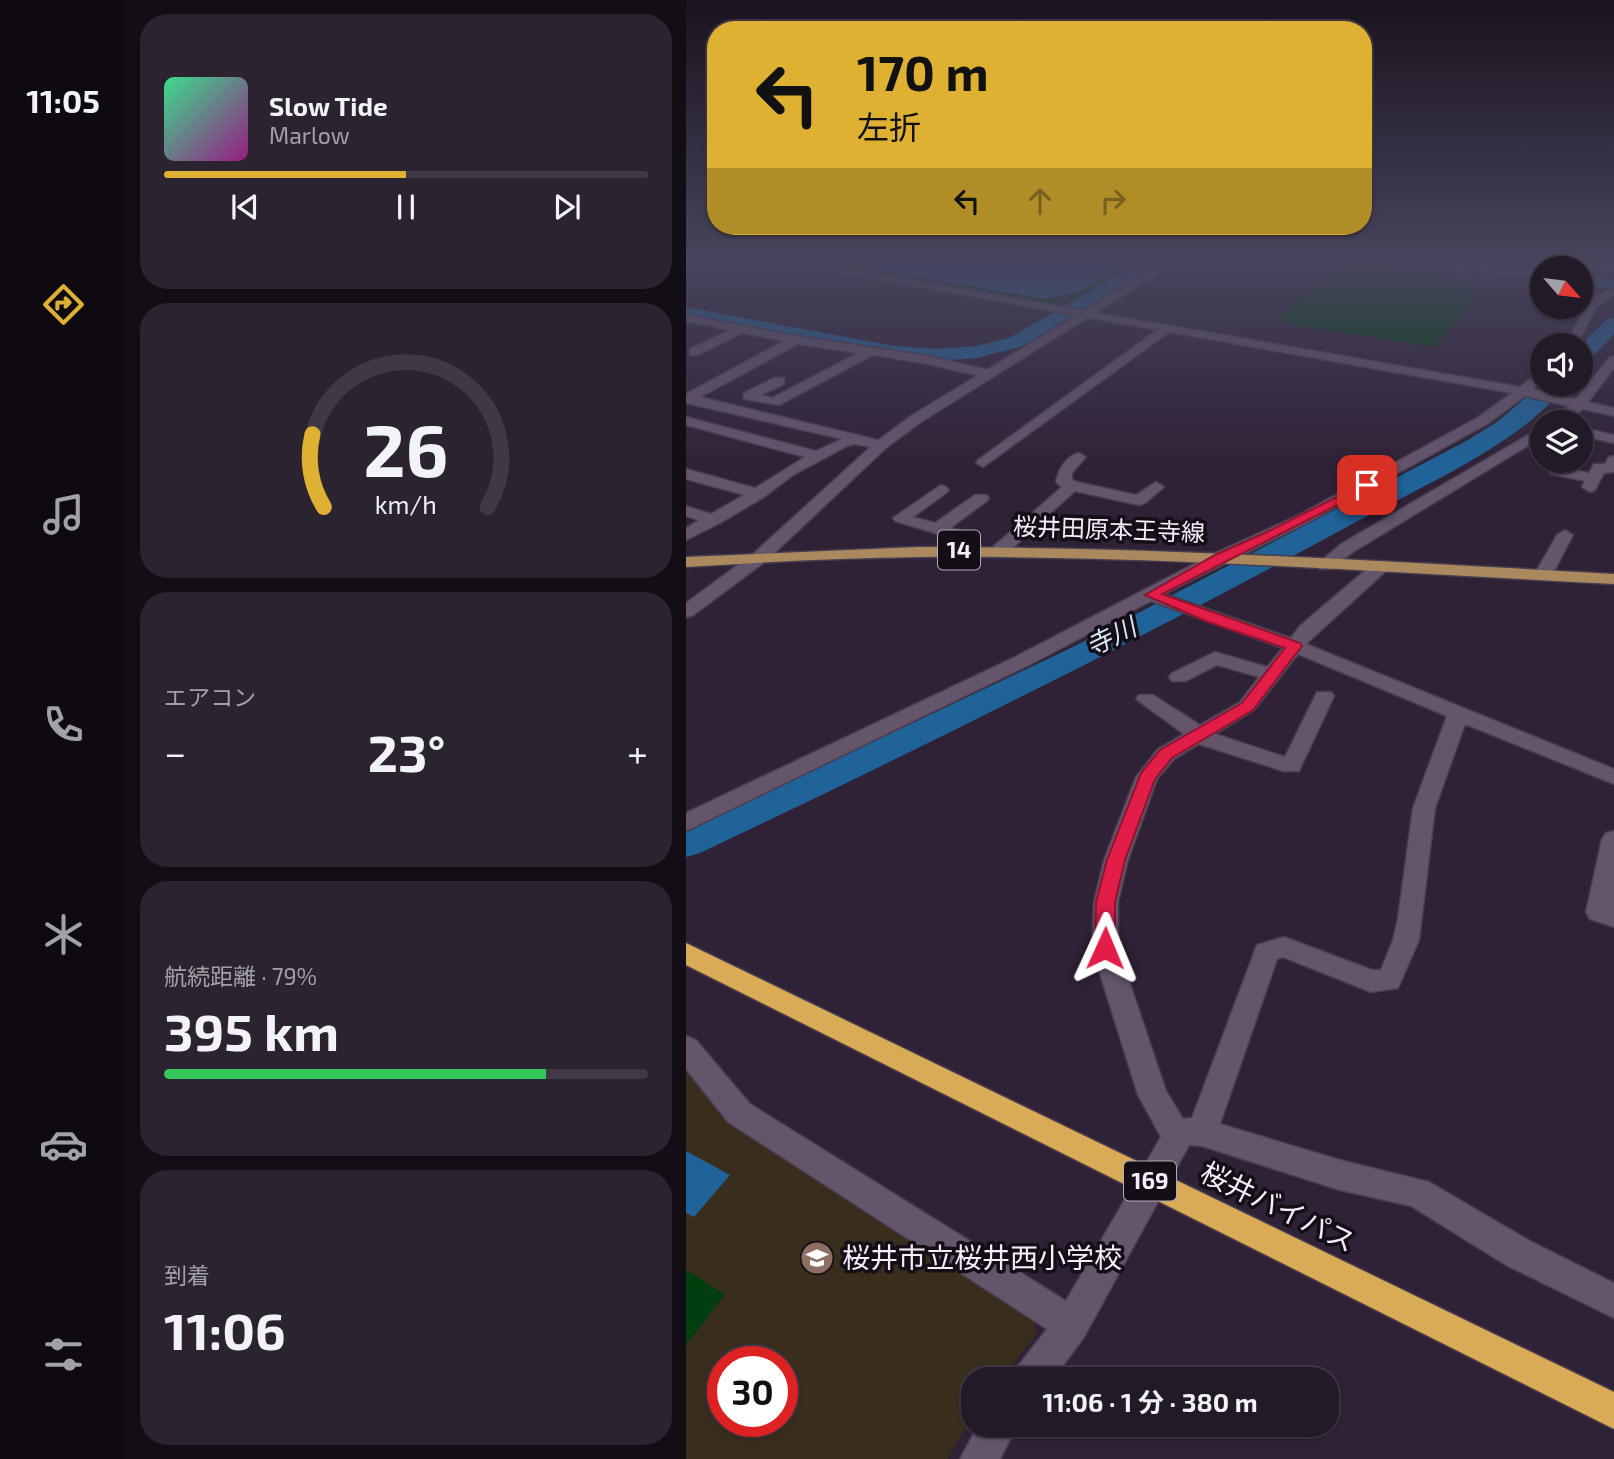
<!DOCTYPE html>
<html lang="ja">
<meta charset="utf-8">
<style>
body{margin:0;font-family:"Exo 2","Noto Sans JP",sans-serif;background:#2b2330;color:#f1f3f6;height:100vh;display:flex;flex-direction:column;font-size:26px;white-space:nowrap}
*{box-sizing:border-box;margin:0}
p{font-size:23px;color:#a3a1a8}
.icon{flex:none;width:38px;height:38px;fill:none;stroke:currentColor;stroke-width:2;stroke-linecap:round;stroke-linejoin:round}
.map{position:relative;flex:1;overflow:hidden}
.drawer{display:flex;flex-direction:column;gap:14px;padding:14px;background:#130e16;width:560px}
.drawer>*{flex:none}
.hud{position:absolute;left:21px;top:21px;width:665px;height:214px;border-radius:28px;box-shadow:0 2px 5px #0004,0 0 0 2px #403845;background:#deb133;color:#111;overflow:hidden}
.needle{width:46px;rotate:118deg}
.buttons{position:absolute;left:844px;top:256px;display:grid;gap:14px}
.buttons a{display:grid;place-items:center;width:63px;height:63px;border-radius:50%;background:#231a28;box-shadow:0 2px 5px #0004,0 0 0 2px #403845;font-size:35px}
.speed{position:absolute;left:21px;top:1346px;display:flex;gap:14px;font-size:35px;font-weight:700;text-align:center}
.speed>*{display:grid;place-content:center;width:91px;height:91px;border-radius:50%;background:#231a28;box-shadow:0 2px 5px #0004,0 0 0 2px #403845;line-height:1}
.speed .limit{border:10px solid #d22;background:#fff;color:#111}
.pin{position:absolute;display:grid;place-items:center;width:60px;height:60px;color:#fff;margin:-30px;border-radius:14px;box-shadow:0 4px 10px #0006}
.me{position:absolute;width:77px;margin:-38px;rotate:1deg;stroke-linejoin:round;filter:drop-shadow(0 0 5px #0008)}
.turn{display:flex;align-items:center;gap:24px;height:147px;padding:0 35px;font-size:32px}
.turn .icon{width:91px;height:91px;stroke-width:2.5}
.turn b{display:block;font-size:49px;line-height:60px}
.lanes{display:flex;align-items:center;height:66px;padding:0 35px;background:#0003;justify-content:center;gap:35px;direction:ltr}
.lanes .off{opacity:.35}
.big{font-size:52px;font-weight:700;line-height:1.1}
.drawer .widget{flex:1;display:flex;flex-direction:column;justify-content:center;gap:10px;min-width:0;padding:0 24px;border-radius:28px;background:#2b2330}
.drawer .dial{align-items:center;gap:0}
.dial svg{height:182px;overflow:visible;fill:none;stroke:#403845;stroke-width:7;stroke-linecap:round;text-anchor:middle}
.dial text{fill:#f1f3f6;stroke:none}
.song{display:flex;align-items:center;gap:21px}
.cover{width:84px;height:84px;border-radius:10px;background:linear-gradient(135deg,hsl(150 70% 55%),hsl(310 70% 35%))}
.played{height:7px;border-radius:4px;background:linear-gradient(90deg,#deb133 50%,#403845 50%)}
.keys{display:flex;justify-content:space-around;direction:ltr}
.heat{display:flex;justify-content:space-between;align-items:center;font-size:38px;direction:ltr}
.charge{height:10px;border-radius:5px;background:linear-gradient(90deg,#34c759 79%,#403845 0)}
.trip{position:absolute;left:275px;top:1367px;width:378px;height:70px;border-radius:28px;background:#231a28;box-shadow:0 2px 5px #0004,0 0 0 2px #403845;font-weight:700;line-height:70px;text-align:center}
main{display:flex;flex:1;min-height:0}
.tab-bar{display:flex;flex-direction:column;width:126px;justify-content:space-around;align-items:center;background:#0e0a10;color:#a3a1a8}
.tab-bar .icon{width:49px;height:49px}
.tab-bar .current{color:#deb133}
.tab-bar b{font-size:32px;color:#f1f3f6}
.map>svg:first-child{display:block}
.education{fill:#392d1e;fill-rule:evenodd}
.green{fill:#023f0f}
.water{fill:#206399}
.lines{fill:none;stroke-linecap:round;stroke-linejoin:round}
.river{fill:#206399;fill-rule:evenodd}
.street-casing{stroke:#483d4e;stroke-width:3}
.secondary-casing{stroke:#483d4e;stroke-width:3}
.primary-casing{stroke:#483d4e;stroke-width:3}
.highway-casing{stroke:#483d4e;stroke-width:3}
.street{fill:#64556b;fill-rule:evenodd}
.secondary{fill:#64556b;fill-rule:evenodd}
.primary{fill:#aa895f;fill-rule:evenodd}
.highway{fill:#d9ab57;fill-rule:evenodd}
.route{fill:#e11d48;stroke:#92132f;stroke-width:2}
.labels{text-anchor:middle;stroke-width:7;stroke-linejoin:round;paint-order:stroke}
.shield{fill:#140e17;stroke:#b2aab6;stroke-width:2}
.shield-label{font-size:23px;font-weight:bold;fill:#f5edfa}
.street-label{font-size:24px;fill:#f5edfa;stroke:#140e17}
.water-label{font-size:26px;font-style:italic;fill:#d5e5f5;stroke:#140e17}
.near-street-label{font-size:28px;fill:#f5edfa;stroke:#140e17}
.near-poi-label{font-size:28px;fill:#f5edfa;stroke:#140e17;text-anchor:start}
</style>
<main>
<nav class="tab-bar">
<b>11:05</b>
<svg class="icon current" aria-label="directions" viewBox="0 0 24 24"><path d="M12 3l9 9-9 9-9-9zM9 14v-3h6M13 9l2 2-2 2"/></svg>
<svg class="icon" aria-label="music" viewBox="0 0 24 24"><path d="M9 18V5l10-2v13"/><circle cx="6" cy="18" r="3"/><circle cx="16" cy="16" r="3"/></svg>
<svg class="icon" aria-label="phone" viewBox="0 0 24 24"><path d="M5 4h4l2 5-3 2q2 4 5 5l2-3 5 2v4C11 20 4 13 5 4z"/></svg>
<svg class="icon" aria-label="climate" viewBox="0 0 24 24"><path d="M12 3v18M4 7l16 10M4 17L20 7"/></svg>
<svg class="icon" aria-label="car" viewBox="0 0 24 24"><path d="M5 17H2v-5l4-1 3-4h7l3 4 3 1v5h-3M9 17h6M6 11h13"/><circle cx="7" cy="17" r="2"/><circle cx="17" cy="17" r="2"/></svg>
<svg class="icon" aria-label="filters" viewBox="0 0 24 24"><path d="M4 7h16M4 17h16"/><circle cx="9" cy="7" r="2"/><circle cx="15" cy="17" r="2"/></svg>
</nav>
<section class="drawer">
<div class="widget">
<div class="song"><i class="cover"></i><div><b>Slow Tide</b><p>Marlow</p></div></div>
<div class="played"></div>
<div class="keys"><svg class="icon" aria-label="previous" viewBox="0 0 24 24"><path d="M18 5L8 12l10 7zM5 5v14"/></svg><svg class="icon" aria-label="pause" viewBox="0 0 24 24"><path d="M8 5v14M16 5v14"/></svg><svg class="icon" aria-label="next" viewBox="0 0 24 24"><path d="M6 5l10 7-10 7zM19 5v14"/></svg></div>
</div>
<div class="widget dial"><svg viewBox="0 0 100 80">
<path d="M14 69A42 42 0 1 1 86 69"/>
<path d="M14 69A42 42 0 0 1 9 37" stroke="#deb133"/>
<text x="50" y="56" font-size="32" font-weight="700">26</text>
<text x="50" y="72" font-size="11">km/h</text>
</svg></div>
<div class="widget"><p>エアコン</p>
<div class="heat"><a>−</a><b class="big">23°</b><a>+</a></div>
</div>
<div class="widget"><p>航続距離 · 79%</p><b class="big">395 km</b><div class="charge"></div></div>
<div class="widget"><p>到着</p><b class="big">11:06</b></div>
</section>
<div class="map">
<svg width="928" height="1459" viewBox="0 0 928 1459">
<rect width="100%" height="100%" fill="#2f2236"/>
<path class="education" d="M0,1071L349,1317L350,1336L313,1379H287V1415L261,1459H0ZM37,1362H96V1421H37Z"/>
<g class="green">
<path d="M111,261H143L358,299L435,264L430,261H461L411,292L362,305Z"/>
<path d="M666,261L716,266L713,269L794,282L783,293L787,303L748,347L603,324L592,316Z"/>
<path d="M0,1269L39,1295L0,1345Z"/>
</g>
<g class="water">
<path d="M143,261H430L436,265L389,293L358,299Z"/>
<path d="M0,1151L44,1175L8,1217L0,1213Z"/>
</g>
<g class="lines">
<g class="river">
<path d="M455,261H476L337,346L291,358L250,361L208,358L0,319V307L208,346L250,349L291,346L323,338Z"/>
<path d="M706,261H758L786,265L789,269L780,274L714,266Z"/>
<path d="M894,276L928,279V289L894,286Z"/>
<path d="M928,317V334L901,362L894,364V346L921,319Z"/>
<path d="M857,383H881C842,440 730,489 670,522C455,639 236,748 14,853L0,857V827L231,721L393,644L782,440L811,422Z"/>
</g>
<defs>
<g id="street">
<path d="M91,261H115L834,387L856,370V381L847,389L890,399L924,357L928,356V368L902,402L928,408V416L897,409L878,422H862L883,406L839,396L801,424L623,522L478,594L605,638L614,626L688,563H700L703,567L700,571L620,644L928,769V784L779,724L749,808L733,940L712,988L685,992L597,957L591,959L534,1124L654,1160L743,1182L844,1241L928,1283V1318L820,1265L725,1206L654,1190L516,1146L503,1145L398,1337L367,1379H327L332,1366L361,1329L42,1122L0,1069V1036L10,1040L64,1104L380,1301L475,1137L452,1095L406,948L408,902L418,860L450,777L472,749L498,734L450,699L453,695H467L514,725L554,702L573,677L531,665L500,681H486L483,677L486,673L529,652L581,667L597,648L465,601L343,665L0,831V813L329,657L527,554L611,516L791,418L826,393L483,332L297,467L290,463L292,460L471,330ZM612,654L761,716L727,808L712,918L707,940L695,970H686L598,937L571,945L506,1118L497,1119L480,1091L432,948V902L442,860L471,779L488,759L513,744L597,771H613L648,696L645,692H631L599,757L529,734L568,710Z"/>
<path d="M728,261H762L856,272V278L733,264Z"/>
<path d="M906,263L928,266V272L908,269L894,280V271Z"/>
<path d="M928,288V295L910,307L891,345H879L905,298Z"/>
<path d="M0,315L110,336L242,356L307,371L308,374L302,378L242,364L187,355L93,405L58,399V393L88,378H98V384L75,395L86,398L172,353L112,344L14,397L200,442L202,445L195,449L169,444L161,446L107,475L78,497L34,523L0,540V528L13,520L0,516V506L25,514L58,495L0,479V469L69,488L119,457L0,425V417L130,451L156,439L0,403V394L98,341L57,333L12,355H4V349L44,330L0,321Z"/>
<path d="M856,427V437L667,552L645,569H633L630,565L655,544Z"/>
<path d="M906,430L928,435V443L901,437V431Z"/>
<path d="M393,453L400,457L386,473V480L391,482L450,495L470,482L478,487L459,503L453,505L389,491L320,554H308L306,550L308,546L376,487L370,482C372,470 380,456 393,453Z"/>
<path d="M928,456V472L918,473L909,490L904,492L896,487L899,481L865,474L862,471L870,466L903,473L908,464H919L923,457Z"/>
<path d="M255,485L260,487L263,490L260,493L227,517L249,523L289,495H301L303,498L301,501L264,528L287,534L297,550L295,554H283L275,541L209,521L207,518Z"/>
<path d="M879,530L887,535L866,575L857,580L851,579L848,575L871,535Z"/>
<path d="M928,831V927L904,919L900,912L916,839L920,833Z"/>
<path d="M293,1424H332L314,1459H274Z"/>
</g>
<path id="secondary" d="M480,261H492L235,422L200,448L80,561L6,616L0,617V603L68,553L190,442L225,416Z"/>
<path id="primary" d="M232,547C464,547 696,561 928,574V584C697,572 465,555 233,557C155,558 78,562 0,567V557Z"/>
<path id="highway" d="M0,943L928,1392V1429L0,965Z"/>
</defs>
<use href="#street" class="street-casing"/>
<use href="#secondary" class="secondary-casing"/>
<use href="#primary" class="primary-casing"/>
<use href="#highway" class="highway-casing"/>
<use href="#street" class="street"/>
<use href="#secondary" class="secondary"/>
<use href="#primary" class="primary"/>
<use href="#highway" class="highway"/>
</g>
<linearGradient id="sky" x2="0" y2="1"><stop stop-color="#1a131e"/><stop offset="0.56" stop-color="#47445d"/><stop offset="1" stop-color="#47445d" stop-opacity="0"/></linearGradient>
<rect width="928" height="465" fill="url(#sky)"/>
<path class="route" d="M681,482L686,485L685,488L476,594L614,643L616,646L567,710L486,758L469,779L439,860L429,902V948L426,953L419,955L412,953L409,948L410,902L421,860L455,773L474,750L556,703L599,648L522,622L459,595L529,555L581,532Z"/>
<defs>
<symbol id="school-disc" viewBox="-11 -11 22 22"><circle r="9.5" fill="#8d6e63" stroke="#140e17"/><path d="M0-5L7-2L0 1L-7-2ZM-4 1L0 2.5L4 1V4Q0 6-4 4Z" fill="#fff"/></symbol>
</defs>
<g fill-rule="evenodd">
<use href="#school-disc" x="112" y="1239" width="38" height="38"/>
</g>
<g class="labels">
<g class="shield">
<rect x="252" y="530.5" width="42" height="39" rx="5"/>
<rect x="438" y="1161.5" width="52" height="39" rx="5"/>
</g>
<g class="shield-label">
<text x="273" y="558">14</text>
<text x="464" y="1189">169</text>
</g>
<g class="street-label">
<text transform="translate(423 530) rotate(2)" y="8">桜井田原本王寺線</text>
</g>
<g class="water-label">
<text transform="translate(425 637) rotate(-26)" y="9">寺川</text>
</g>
<g class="near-street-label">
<text transform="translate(592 1207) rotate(26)" y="10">桜井バイパス</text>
</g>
<g class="near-poi-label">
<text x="156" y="1268">桜井市立桜井西小学校</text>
</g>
</g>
</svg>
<div class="buttons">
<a><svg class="needle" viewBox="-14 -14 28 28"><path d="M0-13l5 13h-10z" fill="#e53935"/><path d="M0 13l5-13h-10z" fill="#a3a1a8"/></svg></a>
<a><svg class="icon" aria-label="sound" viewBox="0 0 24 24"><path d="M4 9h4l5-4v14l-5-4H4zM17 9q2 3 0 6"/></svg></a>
<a><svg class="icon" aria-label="layers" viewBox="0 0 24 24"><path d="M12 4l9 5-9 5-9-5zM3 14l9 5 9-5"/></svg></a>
</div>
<div class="speed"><div class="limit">30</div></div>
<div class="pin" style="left:681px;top:485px;background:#d93025"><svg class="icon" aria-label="arrive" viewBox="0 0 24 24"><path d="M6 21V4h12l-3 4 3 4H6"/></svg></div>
<svg class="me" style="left:419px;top:948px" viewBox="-20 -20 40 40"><path d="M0-17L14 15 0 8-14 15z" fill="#e11d48" stroke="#fff" stroke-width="4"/></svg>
<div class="trip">11:06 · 1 分 · 380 m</div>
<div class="hud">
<div class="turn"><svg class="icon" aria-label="left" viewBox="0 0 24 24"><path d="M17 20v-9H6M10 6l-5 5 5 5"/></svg><div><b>170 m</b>左折</div></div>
<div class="lanes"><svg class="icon" aria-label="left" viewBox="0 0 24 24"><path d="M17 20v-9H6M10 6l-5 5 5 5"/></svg><svg class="icon off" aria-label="ahead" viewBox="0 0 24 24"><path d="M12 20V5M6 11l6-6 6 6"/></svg><svg class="icon off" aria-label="right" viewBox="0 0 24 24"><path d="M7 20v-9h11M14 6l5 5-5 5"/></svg></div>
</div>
</div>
</main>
